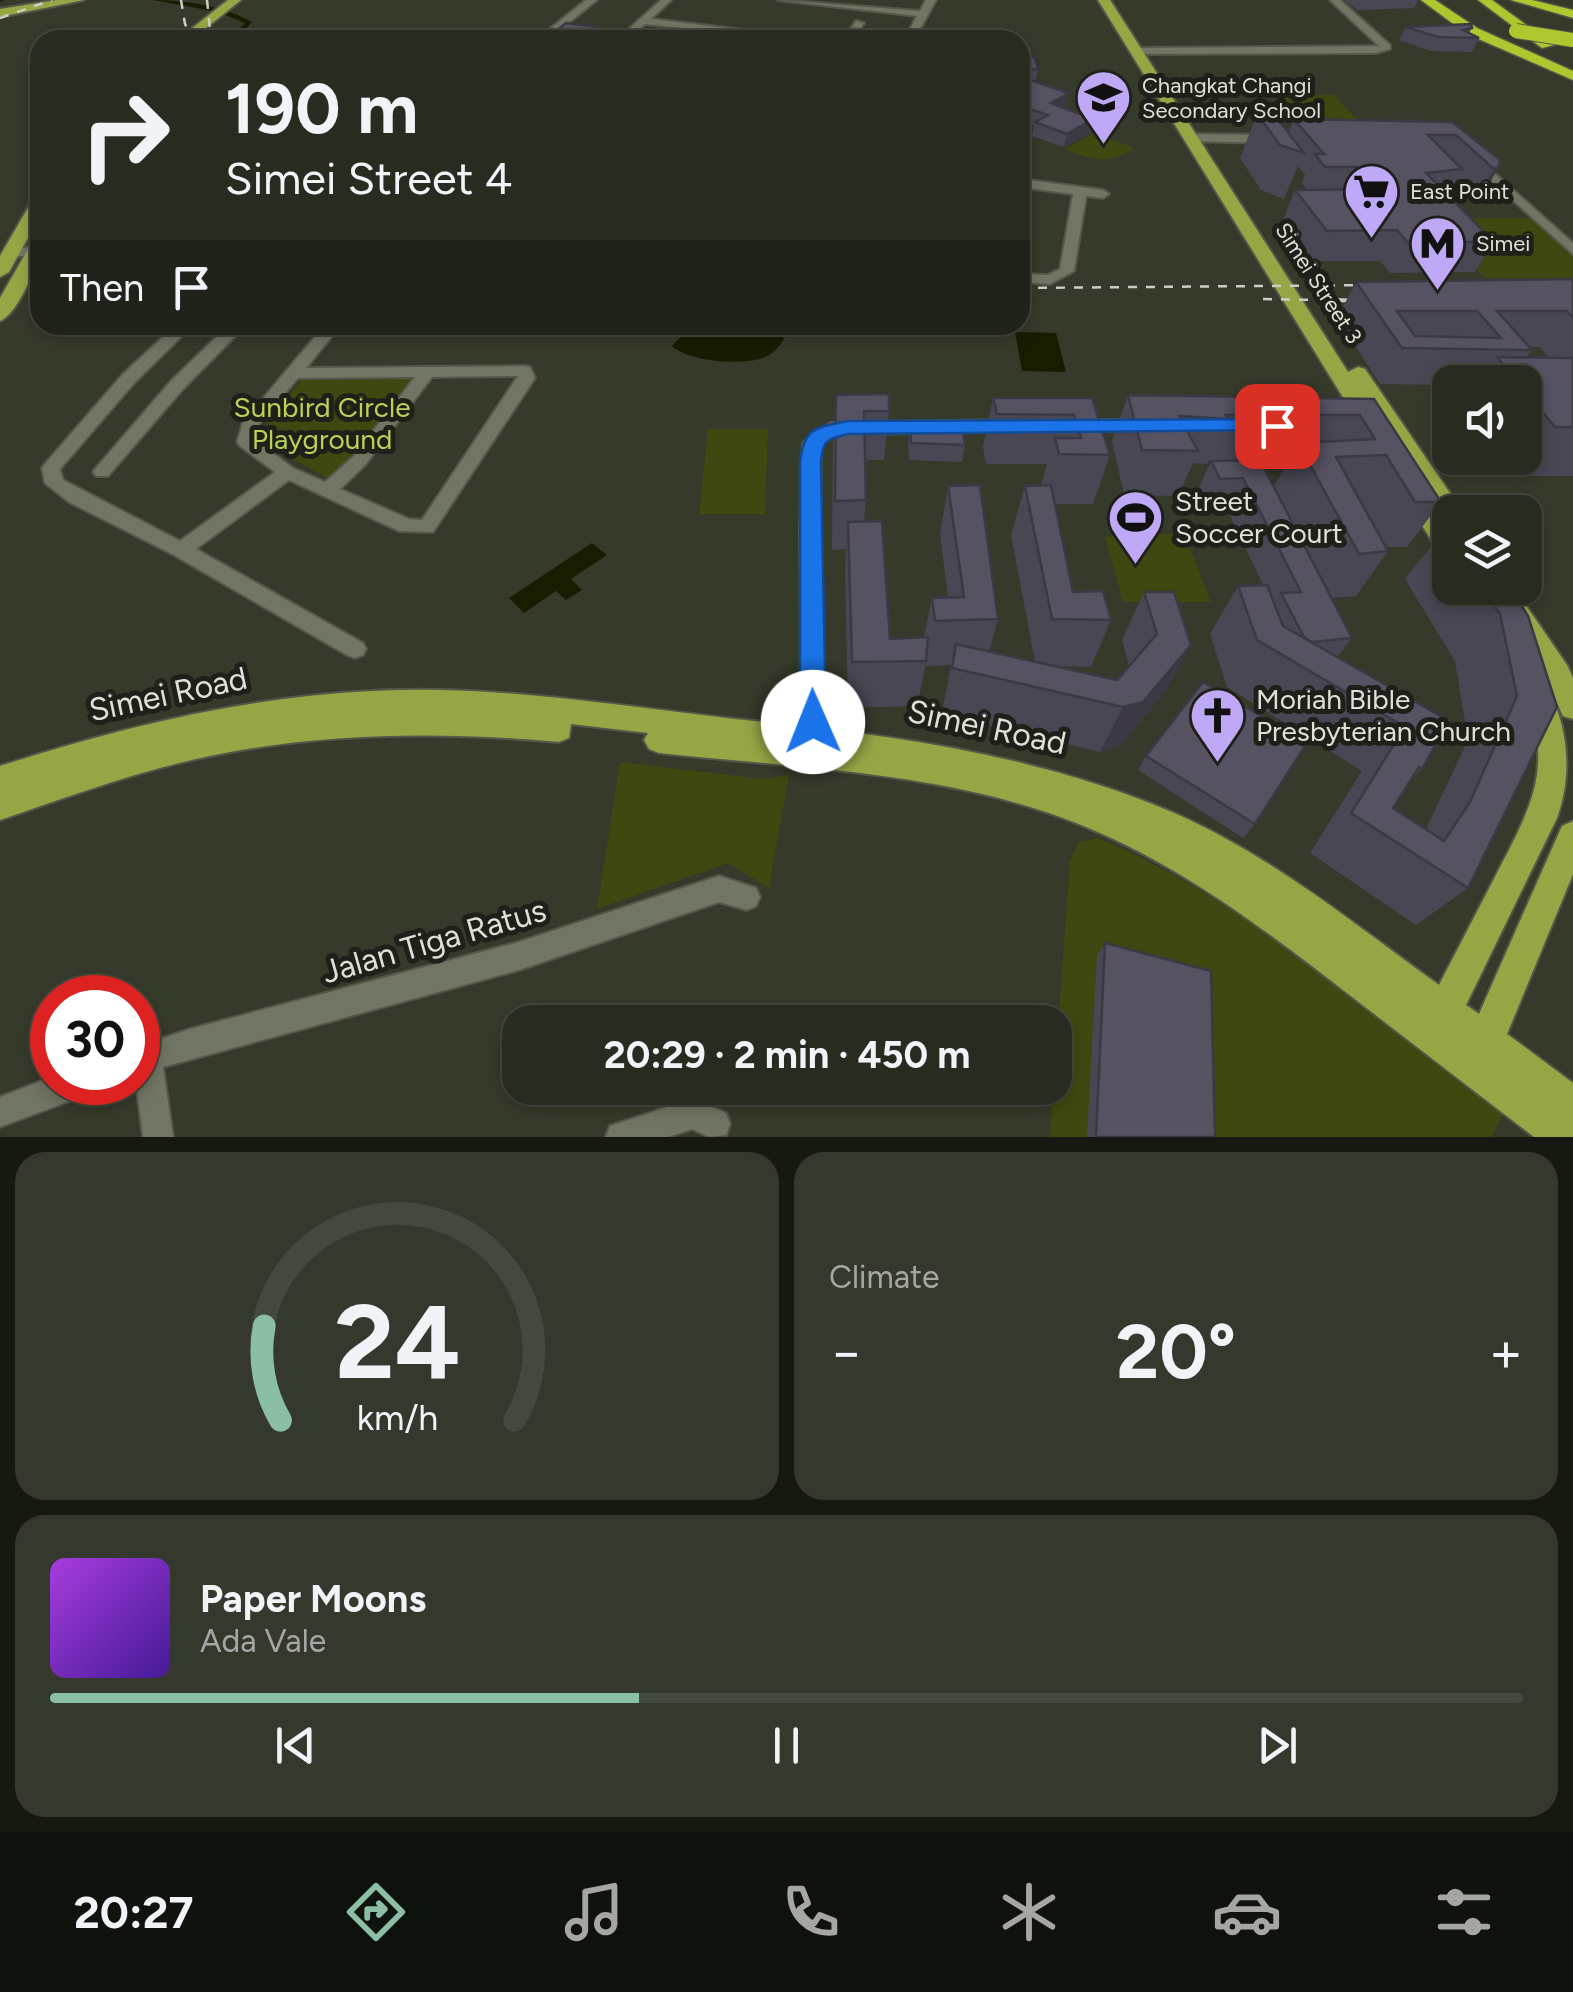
<!DOCTYPE html>
<meta charset="utf-8">
<style>
body{margin:0;font-family:Figtree,sans-serif;background:#34382d;color:#f1f3f6;height:100vh;display:flex;flex-direction:column;font-size:38px;white-space:nowrap}
*{box-sizing:border-box;margin:0}
p{font-size:32px;color:#a5a7a5}
.icon{flex:none;width:55px;height:55px;fill:none;stroke:currentColor;stroke-width:2;stroke-linecap:round;stroke-linejoin:round}
.map{position:relative;height:1137px;overflow:hidden}
.sheet{display:flex;flex-direction:column;gap:15px;padding:15px;background:#161812;flex:1}
.sheet>*{flex:none}
.hud{position:absolute;left:30px;top:30px;width:1000px;height:305px;border-radius:30px;box-shadow:0 5px 15px #0003,0 0 0 2px #44483e;background:#282c20;color:#f1f3f6;overflow:hidden}
.tools{position:absolute;left:1432px;top:365px;display:grid;gap:20px}
.tools a{display:grid;place-items:center;width:110px;height:110px;border-radius:20px;background:#282c20;box-shadow:0 5px 15px #0003,0 0 0 2px #44483e;font-size:50px}
.speed{position:absolute;left:30px;top:975px;display:flex;gap:20px;font-size:50px;font-weight:700;text-align:center}
.speed>*{display:grid;place-content:center;width:130px;height:130px;border-radius:50%;background:#282c20;box-shadow:0 5px 15px #0003,0 0 0 2px #44483e;line-height:1}
.speed .limit{border:15px solid #d22;background:#fff;color:#111}
.pin{position:absolute;display:grid;place-items:center;width:85px;height:85px;color:#fff;margin:-42px;border-radius:20px;box-shadow:0 5px 15px #0006}
.me{position:absolute;width:110px;margin:-55px;rotate:359deg;stroke-linejoin:round;filter:drop-shadow(0 0 8px #0008)}
.turn{display:flex;align-items:center;gap:35px;height:210px;padding:0 30px;font-size:45px}
.turn .icon{width:130px;height:130px;stroke-width:2.5}
.turn b{display:block;font-size:70px;line-height:85px}
.then{display:flex;align-items:center;height:95px;padding:0 30px;background:#0003;gap:20px;font-size:38px}
.big{font-size:75px;font-weight:700;line-height:1.1}
.sheet .tile{flex:1;display:flex;flex-direction:column;justify-content:center;gap:15px;min-width:0;padding:0 35px;border-radius:30px;background:#34382d}
.sheet .dial{align-items:center;gap:0}
.dial svg{height:260px;overflow:visible;fill:none;stroke:#44483e;stroke-width:7;stroke-linecap:round;text-anchor:middle}
.dial text{fill:#f1f3f6;stroke:none}
.song{display:flex;align-items:center;gap:30px}
.cover{width:120px;height:120px;border-radius:15px;background:linear-gradient(135deg,hsl(280 70% 55%),hsl(260 70% 35%))}
.played{height:10px;border-radius:5px;background:linear-gradient(90deg,#8abfa5 40%,#44483e 40%)}
.keys{display:flex;justify-content:space-around;direction:ltr}
.heat{display:flex;justify-content:space-between;align-items:center;font-size:55px;direction:ltr}
.sheet .tiles{flex:1;display:grid;gap:15px;grid-template-columns:1fr 1fr}
.tile:last-child{grid-column:span 2}
.trip{position:absolute;left:502px;top:1005px;width:570px;height:100px;border-radius:30px;background:#282c20;box-shadow:0 5px 15px #0003,0 0 0 2px #44483e;font-weight:700;line-height:100px;text-align:center}
.tabs{display:flex;height:160px;justify-content:space-around;align-items:center;background:#10120d;color:#a5a7a5}
.tabs .icon{width:70px;height:70px}
.tabs .selected{color:#8abfa5}
.tabs b{font-size:45px;color:#f1f3f6}
.map>svg:first-child{display:block}
.green{fill:#3f4810}
.water{fill:#181d01}
.lines{fill:none;stroke-linecap:round;stroke-linejoin:round}
.canal{fill:#181d01;fill-rule:evenodd}
.minor-casing{stroke:#545749;stroke-width:4}
.major-casing{stroke:#545749;stroke-width:4}
.highway-casing{stroke:#545749;stroke-width:3}
.minor{fill:#717564;fill-rule:evenodd}
.major{fill:#96a644;fill-rule:evenodd}
.highway{fill:#aec72f;fill-rule:evenodd}
.rail-far1{stroke:#cbcec3;stroke-width:2.5;stroke-dasharray:9 9;stroke-linecap:butt}
.rail{stroke:#cbcec3;stroke-width:4;stroke-dasharray:15 15;stroke-linecap:butt}
.highway-bridge-casing{stroke:#545749;stroke-width:16;stroke-linecap:butt}
.highway-bridge{stroke:#aec72f;stroke-width:14}
.wall{fill:#4a4754;fill-rule:evenodd}
.shaded-wall{fill:#3c3945}
.building{fill:#565262;stroke:#3c3945;stroke-width:2.5;fill-rule:evenodd}
.route{fill:#1a73e8;stroke:#114b97;stroke-width:2.5}
.labels{text-anchor:middle;stroke-width:10;stroke-linejoin:round;paint-order:stroke}
.far-poi-label{font-size:22px;fill:#dee1d7;stroke:#1e2019;text-anchor:start}
.far-street-label{font-size:22px;fill:#dee1d7;stroke:#1e2019}
.park-label{font-size:28px;fill:#bad255;stroke:#1e2019}
.poi-label{font-size:28px;fill:#dee1d7;stroke:#1e2019;text-anchor:start}
.near-street-label{font-size:32px;fill:#dee1d7;stroke:#1e2019}
</style>
<div class="map">
<svg width="1573" height="1137" viewBox="0 0 1573 1137">
<rect width="100%" height="100%" fill="#363a2a"/>
<g class="green">
<path d="M1280,95H1334L1368,131H1312Z"/>
<path d="M1094,133L1135,148C1110,165 1091,160 1064,149Z"/>
<path d="M1431,218H1532L1573,256V309L1541,278H1485Z"/>
<path d="M415,379L331,480L287,456L264,437L268,419L302,380Z"/>
<path d="M708,429H768L765,514H699Z"/>
<path d="M1184,533L1211,602H1123L1105,537Z"/>
<path d="M620,762L764,779L789,775L769,888L728,863L597,909Z"/>
<path d="M1098,838C1248,901 1374,1016 1503,1113L1492,1137H1050L1070,861L1079,842Z"/>
</g>
<g class="water">
<path d="M762,325L780,327L786,335C782,343 775,353 765,357C743,366 689,362 672,346C692,320 732,327 762,325Z"/>
<path d="M1015,332L1056,333L1066,372L1022,371Z"/>
<path d="M592,543L607,555L571,579L582,590L566,600L556,591L524,613L509,598Z"/>
</g>
<g class="lines">
<g class="canal">
<path d="M0,0H4L1,2Z"/>
<path d="M153,0C186,0 223,6 252,22L236,40H229L245,23L218,12Z"/>
</g>
<defs>
<g id="minor">
<path d="M586,0H597L547,40H536Z"/>
<path d="M661,0H671L651,19L829,40H796L645,24L628,40H617Z"/>
<path d="M778,0L920,11L926,0H936L914,40H904L917,16Z"/>
<path d="M1330,0H1340L1390,45V49L1376,53L1135,54L1130,51L1135,48L1379,46Z"/>
<path d="M856,21L864,23L853,40H843Z"/>
<path d="M1189,134L1272,135L1278,139L1272,143L1185,141V135Z"/>
<path d="M1476,157L1573,243V254L1472,164V158Z"/>
<path d="M1020,179L1103,190L1109,194L1103,198L1086,196L1074,271L1050,284L1020,282V274L1048,275L1060,269L1073,194L1020,187Z"/>
<path d="M40,246V254L12,257L5,253L12,249Z"/>
<path d="M176,325H193L135,382L60,469L63,480L180,541L275,472L240,446L237,442L243,422L325,325H341L306,368L524,366L530,367L535,378L433,532L399,531L289,480L196,549L363,643L366,649L363,655L355,658L347,655L174,555L69,502L45,483L42,468L45,464L123,374ZM518,376L422,520L409,519L340,489L365,465L432,377ZM415,377L353,457L325,482L293,468L255,440L260,423L298,378Z"/>
<path d="M229,325H246L183,389L108,476H96L93,472L96,468L171,381Z"/>
<path d="M1010,420L1019,426L1016,430L835,435L821,445L820,528L826,751L822,758L814,761L806,758L802,751L800,528L803,443L831,423Z"/>
<path d="M1074,420H1140L1149,426L1140,432L1068,430L1065,426Z"/>
<path d="M719,876L756,888L760,897L756,906L747,910L719,902L519,970L163,1067L173,1137H143L136,1082L138,1047L190,1029L519,942Z"/>
<path d="M52,1077V1082H95L91,1093L0,1127V1097Z"/>
<path d="M692,1099L726,1113L730,1124L726,1135L710,1137L692,1129L668,1137H606L610,1126Z"/>
</g>
<g id="major">
<path d="M57,0H84L0,17V9Z"/>
<path d="M228,0H241L191,40H177Z"/>
<path d="M1098,0H1110L1348,372L1358,367L1365,369L1463,512H1450V520L1443,518L1384,428L1373,435L1365,433Z"/>
<path d="M40,196V216L9,272L0,277V256L32,201Z"/>
<path d="M40,239C40,260 20,312 0,321V298L31,244Z"/>
<path d="M1413,483L1421,485L1450,530V559L1441,556L1401,491Z"/>
<path d="M1489,588H1514L1567,665L1573,678V719L1563,716L1546,679Z"/>
<path d="M1537,681L1547,685C1568,728 1573,773 1557,818L1466,1005L1479,1014L1562,826L1573,821V874L1507,1034L1573,1083V1137H1534C1472,1089 1409,1041 1347,993C1255,922 1162,851 1049,813C924,771 789,767 659,753L649,749L644,740L648,733L571,724L569,738L559,742C438,731 315,732 196,759C129,774 65,798 0,820V766C143,720 289,687 440,690C539,692 637,708 735,719C885,734 1032,753 1172,812C1269,854 1354,924 1439,985C1458,948 1477,912 1496,875C1530,809 1556,767 1523,693L1527,685Z"/>
</g>
<g id="highway">
<path d="M1421,0H1435L1477,28L1573,71V80L1467,34Z"/>
<path d="M1478,0H1492L1554,45L1542,48Z"/>
<path d="M1511,0H1532L1573,10V18Z"/>
</g>
</defs>
<use href="#minor" class="minor-casing"/>
<use href="#major" class="major-casing"/>
<use href="#highway" class="highway-casing"/>
<use href="#minor" class="minor"/>
<use href="#major" class="major"/>
<use href="#highway" class="highway"/>
<g class="rail-far1">
<path d="M181,0L185,24L193,40"/>
<path d="M207,0L211,40"/>
<path d="M0,18L52,0"/>
<path d="M1020,288L1380,285"/>
<path d="M1263,299L1373,301"/>
</g>
<path class="rail" d="M1334,300L1373,301"/>
<defs>
<path id="highway-bridge" d="M1516,31L1573,40"/>
</defs>
<use href="#highway-bridge" class="highway-bridge-casing"/>
<use href="#highway-bridge" class="highway-bridge"/>
</g>
<g class="wall">
<path d="M1344,0H1418L1414,8L1357,10Z"/>
<path d="M1406,27L1472,28L1469,33L1479,38L1472,52L1431,51L1399,40Z"/>
<path d="M1020,57L1038,69L1036,80H1029L1066,106L1064,108L1093,119L1090,133L1064,147L1032,136L1034,125L1020,120V82L1025,80H1020Z"/>
<path d="M1257,114L1288,133L1294,119L1452,122L1500,165L1483,194L1476,198L1457,179L1448,195L1494,242L1475,272L1390,273L1380,261H1312L1283,220L1295,190H1307L1302,183L1305,175L1298,166L1284,199L1261,190L1240,158Z"/>
<path d="M1573,279V476H1515L1501,458H1525V382H1450V385L1380,384L1337,318L1356,282ZM1529,347H1540L1549,358H1526L1532,350Z"/>
<path d="M836,395L889,411L884,460H865L866,500L864,522L890,639L924,637L932,598H948L940,534L948,486L998,619L989,652L1035,662L1011,535L1025,486L1041,485L1047,464H986L983,447L993,398H1092L1110,455L1093,504H1055L1073,592L1111,620L1091,667L1057,666L1117,680L1129,666L1122,640L1144,592L1191,645L1165,691L1119,747L1100,752L942,714L951,665L926,666V663L917,706L848,708L845,571L846,549L832,550L833,444Z"/>
<path d="M1128,395L1374,399L1441,502L1407,547H1386L1388,551L1356,596L1332,598L1352,638L1337,657L1449,721L1422,769L1411,780L1393,808L1426,829L1468,740L1455,661L1405,579L1443,531L1450,530V588H1510L1557,707L1468,888L1416,925L1310,853L1362,771L1227,687L1210,634L1238,586L1263,585L1227,509H1205L1197,492L1211,461L1244,460H1209L1207,464L1193,463L1178,496L1124,495L1112,441ZM1260,460H1289L1274,486Z"/>
<path d="M910,425L965,445L962,462L909,460L908,442Z"/>
<path d="M1146,756L1255,824L1243,838L1138,770Z"/>
<path d="M1105,943L1215,1137H1087L1097,955Z"/>
</g>
<g class="shaded-wall">
<path d="M597,27L598,37L595,40H581Z"/>
<path d="M1069,93L1066,106L1049,116L1051,103Z"/>
<path d="M1093,119L1090,133L1064,147L1067,134Z"/>
<path d="M1500,165L1483,194L1476,198L1494,169Z"/>
<path d="M1191,645L1165,691L1119,747L1100,752L1123,707Z"/>
</g>
<g class="building">
<path d="M566,23L597,27L581,40H552L557,36L551,35Z"/>
<path d="M1471,24L1472,28L1463,30L1479,38L1438,37L1406,27Z"/>
<path d="M1020,57H1034L1038,69H1020Z"/>
<path d="M1027,79L1069,93L1051,103L1093,119L1067,134L1035,122L1048,115L1020,106V82Z"/>
<path d="M1273,113L1304,153L1280,145L1257,114Z"/>
<path d="M1294,119L1452,122L1499,159L1500,165L1494,169L1456,135H1428L1462,169L1426,173L1494,242H1407L1397,230L1327,231L1295,190L1377,189L1357,167H1325L1315,154H1324Z"/>
<path d="M1573,279V318L1567,311H1497L1532,350L1402,348L1356,282ZM1397,311H1477L1501,338L1415,336Z"/>
<path d="M1497,357L1573,358V427H1555L1525,391V382H1518Z"/>
<path d="M889,394V411H864L866,500L835,501L836,395Z"/>
<path d="M1128,395L1374,399L1441,502H1415L1386,455L1336,457L1388,551L1359,554L1298,443L1375,439L1360,415H1226L1228,419L1179,416L1198,451L1142,450Z"/>
<path d="M993,398H1092L1110,455L1059,454L1055,438H1081L1074,415L997,414Z"/>
<path d="M910,425L962,427L965,445L911,443Z"/>
<path d="M1260,460L1352,638L1312,642L1304,637L1281,593L1301,592L1243,478L1220,479L1211,461Z"/>
<path d="M980,485L998,619L935,621L932,598L964,597L948,486Z"/>
<path d="M1051,485L1073,592L1103,591L1111,620L1052,619L1025,486Z"/>
<path d="M882,521L890,639L928,637L926,661L852,662L848,522Z"/>
<path d="M1450,530V541L1443,531Z"/>
<path d="M1267,585L1283,626L1449,721L1422,769L1419,767L1393,808L1444,841L1470,802L1517,696L1500,614L1482,588H1510L1528,616L1557,707L1468,888L1351,813L1405,727L1257,640L1238,586Z"/>
<path d="M1144,592H1174L1191,645L1143,702L1123,707L952,668L956,644L1117,680L1157,634Z"/>
<path d="M1203,682L1307,743L1255,824L1146,756Z"/>
<path d="M1105,943L1211,971L1215,1137H1096Z"/>
</g>
<path class="route" d="M1277,419L1287,426L1284,430L848,434C827,439 822,440 821,463L826,722L822,730L813,733L804,730L800,722V463C804,426 816,428 848,421Z"/>
<defs>
<symbol id="school-pin" viewBox="-11 -11 22 30"><path d="M0 17L-7.5 6A9.5 9.5 0 1 1 7.5 6Z" fill="#bda9f5" stroke="#1e2019"/><path d="M0-5L7-2L0 1L-7-2ZM-4 1L0 2.5L4 1V4Q0 6-4 4Z" fill="#111"/></symbol>
<symbol id="supermarket-pin" viewBox="-11 -11 22 30"><path d="M0 17L-7.5 6A9.5 9.5 0 1 1 7.5 6Z" fill="#bda9f5" stroke="#1e2019"/><path d="M-6-5.5h2.5l.6 2H6L4.5 2H-2.5L-4.4-4H-6ZM-1.5 3.2a1.3 1.3 0 1 0 .1 0ZM3 3.2a1.3 1.3 0 1 0 .1 0Z" fill="#111"/></symbol>
<symbol id="metro-pin" viewBox="-11 -11 22 30"><path d="M0 17L-7.5 6A9.5 9.5 0 1 1 7.5 6Z" fill="#bda9f5" stroke="#1e2019"/><path d="M-5.5 5V-5H-3L0 0L3-5H5.5V5H3V-.5L0 4L-3-.5V5Z" fill="#111"/></symbol>
<symbol id="stadium-pin" viewBox="-11 -11 22 30"><path d="M0 17L-7.5 6A9.5 9.5 0 1 1 7.5 6Z" fill="#bda9f5" stroke="#1e2019"/><path d="M0-5a6.5 5 0 1 0 0 10a6.5 5 0 1 0 0-10ZM-3.5-1.8h7v3.6h-7Z" fill="#111"/></symbol>
<symbol id="church-pin" viewBox="-11 -11 22 30"><path d="M0 17L-7.5 6A9.5 9.5 0 1 1 7.5 6Z" fill="#bda9f5" stroke="#1e2019"/><path d="M-1.2-6h2.4v3.5h3.3v2.4h-3.3V6h-2.4V-.1h-3.3v-2.4h3.3Z" fill="#111"/></symbol>
</defs>
<g fill-rule="evenodd">
<use href="#school-pin" x="1072" y="66" width="63" height="86"/>
<use href="#supermarket-pin" x="1340" y="160" width="63" height="86"/>
<use href="#metro-pin" x="1406" y="212" width="63" height="86"/>
<use href="#stadium-pin" x="1104" y="486" width="63" height="86"/>
<use href="#church-pin" x="1186" y="684" width="63" height="86"/>
</g>
<g class="labels">
<g class="far-poi-label">
<text x="1142" y="93">Changkat Changi<tspan x="1142" dy="25">Secondary School</tspan></text>
<text x="1410" y="199">East Point</text>
<text x="1476" y="251">Simei</text>
</g>
<g class="far-street-label">
<text transform="translate(1319 283) rotate(57)" y="8">Simei Street 3</text>
</g>
<g class="park-label">
<text x="322" y="417">Sunbird Circle<tspan x="322" dy="32">Playground</tspan></text>
</g>
<g class="poi-label">
<text x="1175" y="511">Street<tspan x="1175" dy="32">Soccer Court</tspan></text>
<text x="1256" y="709">Moriah Bible<tspan x="1256" dy="32">Presbyterian Church</tspan></text>
</g>
<g class="near-street-label">
<text transform="translate(168 694) rotate(-12)" y="11">Simei Road</text>
<text transform="translate(987 727) rotate(12)" y="11">Simei Road</text>
<text transform="translate(434 941) rotate(-16)" y="11">Jalan Tiga Ratus</text>
</g>
</g>
</svg>
<div class="tools">
<a><svg class="icon" aria-label="sound" viewBox="0 0 24 24"><path d="M4 9h4l5-4v14l-5-4H4zM17 9q2 3 0 6"/></svg></a>
<a><svg class="icon" aria-label="layers" viewBox="0 0 24 24"><path d="M12 4l9 5-9 5-9-5zM3 14l9 5 9-5"/></svg></a>
</div>
<div class="speed"><div class="limit">30</div></div>
<div class="pin" style="left:1277px;top:426px;background:#d93025"><svg class="icon" aria-label="arrive" viewBox="0 0 24 24"><path d="M6 21V4h12l-3 4 3 4H6"/></svg></div>
<svg class="me" style="left:813px;top:722px" viewBox="-20 -20 40 40"><circle r="19" fill="#fff"/><path d="M0-13L10 11 0 6-10 11z" fill="#1a73e8"/></svg>
<div class="trip">20:29 · 2 min · 450 m</div>
<div class="hud">
<div class="turn"><svg class="icon" aria-label="right" viewBox="0 0 24 24"><path d="M7 20v-9h11M14 6l5 5-5 5"/></svg><div><b>190 m</b>Simei Street 4</div></div>
<div class="then">Then<svg class="icon" aria-label="arrive" viewBox="0 0 24 24"><path d="M6 21V4h12l-3 4 3 4H6"/></svg></div>
</div>
</div>
<section class="sheet">
<div class="tiles">
<div class="tile dial"><svg viewBox="0 0 100 80">
<path d="M14 69A42 42 0 1 1 86 69"/>
<path d="M14 69A42 42 0 0 1 9 40" stroke="#8abfa5"/>
<text x="50" y="56" font-size="32" font-weight="700">24</text>
<text x="50" y="72" font-size="11">km/h</text>
</svg></div>
<div class="tile"><p>Climate</p>
<div class="heat"><a>−</a><b class="big">20°</b><a>+</a></div>
</div>
<div class="tile">
<div class="song"><i class="cover"></i><div><b>Paper Moons</b><p>Ada Vale</p></div></div>
<div class="played"></div>
<div class="keys"><svg class="icon" aria-label="previous" viewBox="0 0 24 24"><path d="M18 5L8 12l10 7zM5 5v14"/></svg><svg class="icon" aria-label="pause" viewBox="0 0 24 24"><path d="M8 5v14M16 5v14"/></svg><svg class="icon" aria-label="next" viewBox="0 0 24 24"><path d="M6 5l10 7-10 7zM19 5v14"/></svg></div>
</div>
</div>
</section>
<nav class="tabs">
<b>20:27</b>
<svg class="icon selected" aria-label="directions" viewBox="0 0 24 24"><path d="M12 3l9 9-9 9-9-9zM9 14v-3h6M13 9l2 2-2 2"/></svg>
<svg class="icon" aria-label="music" viewBox="0 0 24 24"><path d="M9 18V5l10-2v13"/><circle cx="6" cy="18" r="3"/><circle cx="16" cy="16" r="3"/></svg>
<svg class="icon" aria-label="phone" viewBox="0 0 24 24"><path d="M5 4h4l2 5-3 2q2 4 5 5l2-3 5 2v4C11 20 4 13 5 4z"/></svg>
<svg class="icon" aria-label="climate" viewBox="0 0 24 24"><path d="M12 3v18M4 7l16 10M4 17L20 7"/></svg>
<svg class="icon" aria-label="car" viewBox="0 0 24 24"><path d="M5 17H2v-5l4-1 3-4h7l3 4 3 1v5h-3M9 17h6M6 11h13"/><circle cx="7" cy="17" r="2"/><circle cx="17" cy="17" r="2"/></svg>
<svg class="icon" aria-label="filters" viewBox="0 0 24 24"><path d="M4 7h16M4 17h16"/><circle cx="9" cy="7" r="2"/><circle cx="15" cy="17" r="2"/></svg>
</nav>
